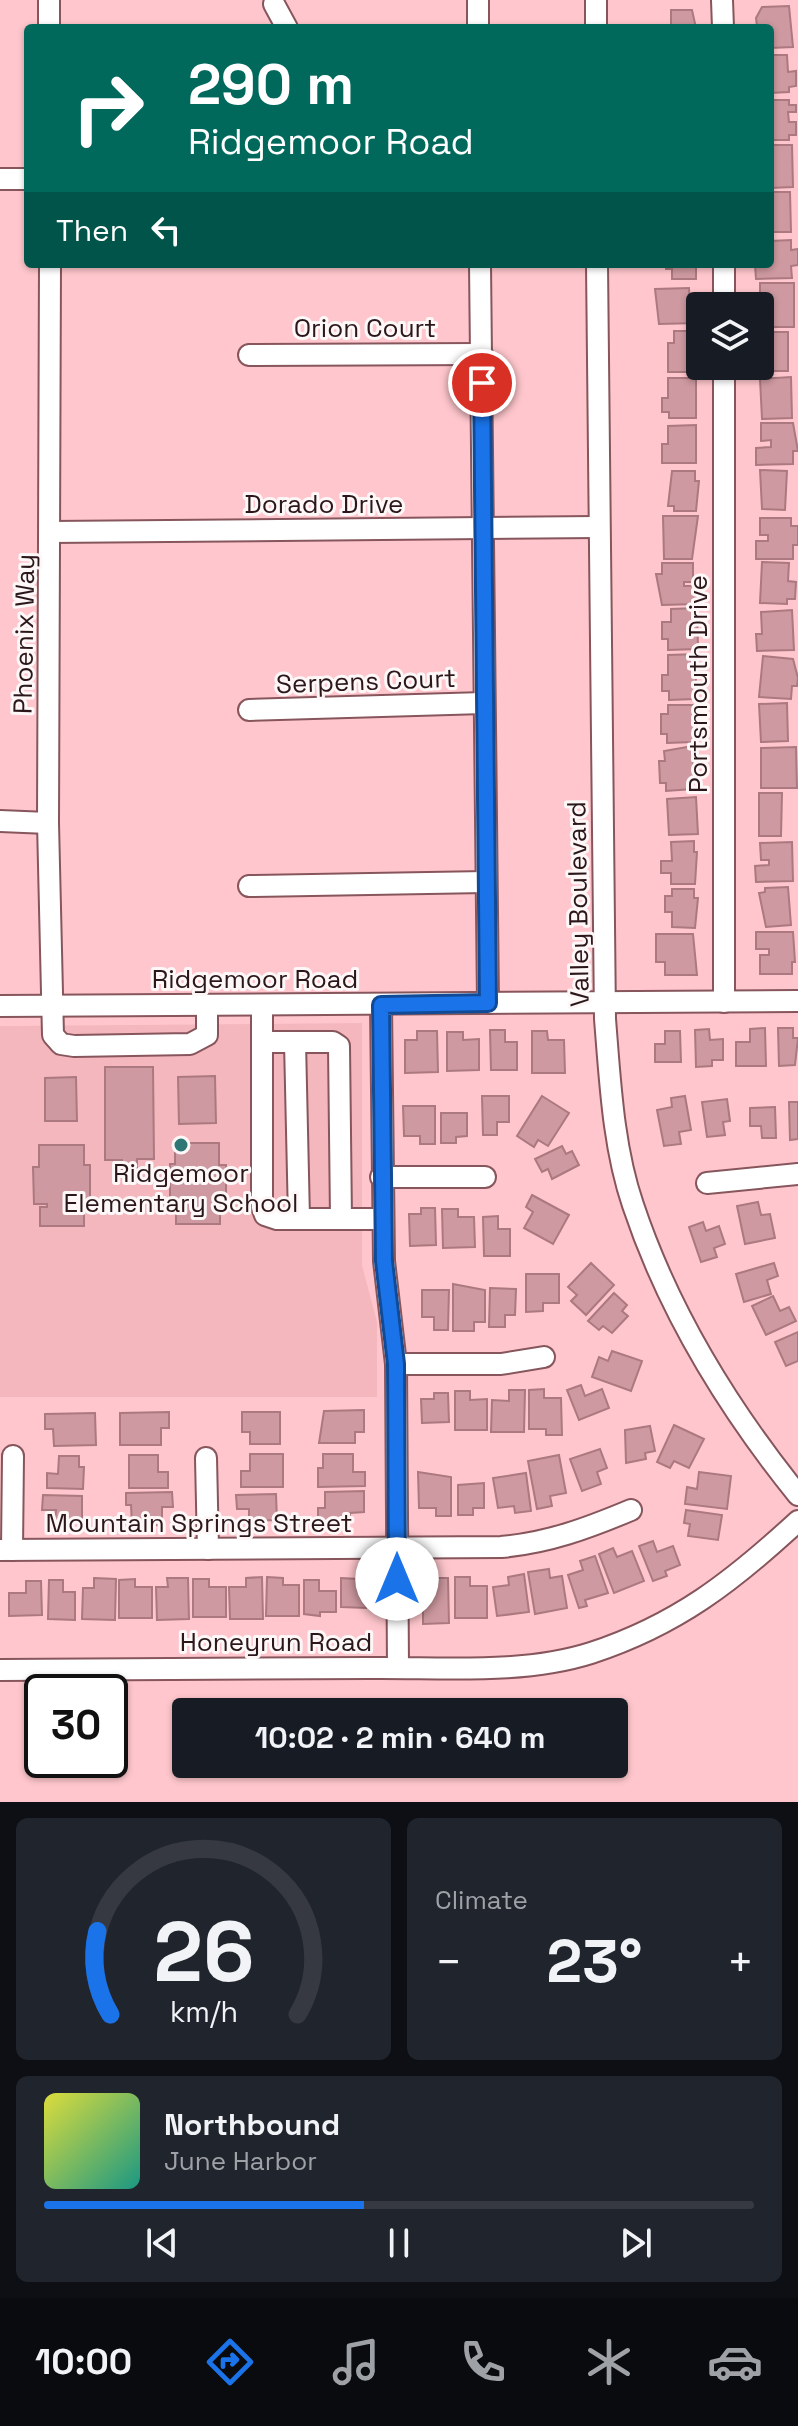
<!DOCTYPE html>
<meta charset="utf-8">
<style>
body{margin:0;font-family:"Space Grotesk",sans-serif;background:#20242c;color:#f1f3f6;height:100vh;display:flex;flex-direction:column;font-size:30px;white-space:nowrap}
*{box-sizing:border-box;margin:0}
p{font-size:26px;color:#9ea1a6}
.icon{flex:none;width:44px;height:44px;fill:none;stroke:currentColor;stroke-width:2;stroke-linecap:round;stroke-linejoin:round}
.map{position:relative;height:1802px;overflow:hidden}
.panel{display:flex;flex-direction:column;gap:16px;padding:16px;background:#0d0f14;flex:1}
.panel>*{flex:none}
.top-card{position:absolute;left:24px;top:24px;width:750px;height:244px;border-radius:8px;box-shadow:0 2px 6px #0004;background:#00695c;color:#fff;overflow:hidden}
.tools{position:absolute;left:686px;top:292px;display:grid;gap:16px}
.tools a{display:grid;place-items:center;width:88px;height:88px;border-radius:8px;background:#171b24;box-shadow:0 2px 6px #0004;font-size:40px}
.speed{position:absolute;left:24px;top:1674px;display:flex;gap:16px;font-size:40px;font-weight:700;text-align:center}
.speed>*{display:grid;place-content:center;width:104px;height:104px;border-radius:50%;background:#171b24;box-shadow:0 2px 6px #0004;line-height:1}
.speed .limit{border:4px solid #111;border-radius:12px;background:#fff;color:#111}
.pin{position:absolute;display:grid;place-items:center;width:68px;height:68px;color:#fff;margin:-34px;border:4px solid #fff;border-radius:50%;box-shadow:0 2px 8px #0007}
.me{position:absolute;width:88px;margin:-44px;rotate:0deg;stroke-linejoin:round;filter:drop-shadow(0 0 6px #0008)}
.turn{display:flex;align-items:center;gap:28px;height:168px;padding:0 32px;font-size:36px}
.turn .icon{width:104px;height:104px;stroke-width:2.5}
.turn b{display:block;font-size:56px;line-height:68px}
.then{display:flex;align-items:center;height:76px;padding:0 32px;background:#0003;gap:16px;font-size:30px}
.big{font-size:60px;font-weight:700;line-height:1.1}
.panel .card{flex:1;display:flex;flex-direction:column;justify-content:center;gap:12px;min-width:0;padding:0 28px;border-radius:12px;background:#20242c}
.panel .dial{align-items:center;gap:0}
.dial svg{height:208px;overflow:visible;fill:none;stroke:#363941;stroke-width:7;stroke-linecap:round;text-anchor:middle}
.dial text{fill:#f1f3f6;stroke:none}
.song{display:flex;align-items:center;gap:24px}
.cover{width:96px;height:96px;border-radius:12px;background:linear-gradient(135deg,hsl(60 70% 55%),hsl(170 70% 35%))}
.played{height:8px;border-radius:4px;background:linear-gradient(90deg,#1a73e8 45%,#363941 45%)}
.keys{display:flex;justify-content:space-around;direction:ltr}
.heat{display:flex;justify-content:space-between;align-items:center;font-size:44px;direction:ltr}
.panel .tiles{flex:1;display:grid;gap:16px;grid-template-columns:1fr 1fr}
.card:last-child{grid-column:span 2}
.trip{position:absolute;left:172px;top:1698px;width:456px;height:80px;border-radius:8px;background:#171b24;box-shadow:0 2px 6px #0004;font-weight:700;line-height:80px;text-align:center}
.dock{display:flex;height:128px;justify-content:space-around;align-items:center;background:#090b0e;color:#9ea1a6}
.dock .icon{width:56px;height:56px}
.dock .on{color:#1a73e8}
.dock b{font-size:36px;color:#f1f3f6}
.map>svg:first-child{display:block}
.built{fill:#f5b7be}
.building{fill:#ce99a0;stroke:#ab797f;stroke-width:2}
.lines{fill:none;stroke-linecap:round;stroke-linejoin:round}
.minor-casing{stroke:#86565c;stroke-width:24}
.minor{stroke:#fff;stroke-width:20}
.route-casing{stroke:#114b97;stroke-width:20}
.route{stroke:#1a73e8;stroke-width:14}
.poi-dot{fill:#2e7774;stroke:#fdf7f8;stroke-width:3}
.labels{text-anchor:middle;stroke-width:6;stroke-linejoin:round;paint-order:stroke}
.street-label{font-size:26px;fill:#2b171a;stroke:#fdf7f8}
.poi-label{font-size:26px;fill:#2b171a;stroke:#fdf7f8}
</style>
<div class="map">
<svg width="798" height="1802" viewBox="0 0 798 1802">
<rect width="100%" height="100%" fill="#ffc7cd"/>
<path class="built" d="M362,1023V1265L377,1322V1397H0V1026Z"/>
<g class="building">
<path d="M789,6L793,47L770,48V28L757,26L756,18L762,7Z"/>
<path d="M671,10H692L696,28H671Z"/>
<path d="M770,55H787L788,72L796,71V86L789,87V92L770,93Z"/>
<path d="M770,100H789V105H796V112H788L789,122H796V135H789V140H770Z"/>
<path d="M770,145H792L793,187L770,188Z"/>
<path d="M770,192H790L791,232H770Z"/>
<path d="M791,240V250L798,249V265L791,266L792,278L756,279L755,265L770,264V241Z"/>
<path d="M666,264H696V279H672V269H666Z"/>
<path d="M760,283H794V327H760V309H769V303H760Z"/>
<path d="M689,288L690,306H698V323L659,324L655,289Z"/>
<path d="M674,331H695V372H668V343H674Z"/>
<rect x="763" y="332" width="25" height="39"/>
<path d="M791,377L792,418L762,419L760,379Z"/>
<path d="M668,378H696V418H669V412H662V398H668Z"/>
<path d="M761,423H793L798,451H793V464L756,465V448L771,447V440L761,441Z"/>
<path d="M696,425V463H662V444H668V426Z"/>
<path d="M760,470L787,471L785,510L762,509Z"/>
<path d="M672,471H695V481H699L696,511H674V506H668Z"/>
<path d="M663,516H698L692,559H664Z"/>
<path d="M760,518H791V526H798V545H793V559H756V541H768V535H760Z"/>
<path d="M762,562L789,563L788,581L796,582L795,599H787V604L760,603Z"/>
<path d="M662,563H693V582H684V586H696L697,604L662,605L656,574H662Z"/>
<path d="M697,608L698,649L668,650V639H662V622H671V609Z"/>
<path d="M792,610L794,650L757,651L756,634H762L761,612Z"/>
<path d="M697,654L695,699L669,700V691H662V675H668V655Z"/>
<path d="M763,656L793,659L798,678L797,686H792L791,699L759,697Z"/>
<path d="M787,703L788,741L761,742L759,704Z"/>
<path d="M668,705H697L693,742L667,743V734H661V714H668Z"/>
<path d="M687,747H693V789L666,791V783H660L659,761H665L664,751Z"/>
<path d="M796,747L797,788H761V748Z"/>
<path d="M759,793H782L781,836H759Z"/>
<path d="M696,797L698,834L669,835L667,799Z"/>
<path d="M694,841V852H697L695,884H671V873H661V861H672L671,842Z"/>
<path d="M792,842L793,881L756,882L755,866L769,865V860H761L760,843Z"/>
<path d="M788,887L791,925L766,927L759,893L765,892V888Z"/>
<path d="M672,889H694V898H698L695,928L672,927V912H665V896H672Z"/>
<path d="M756,932H793L795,962H792V974H760V955H769V949H756Z"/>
<path d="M656,934H693L697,975H665V962H656Z"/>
<path d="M765,1028L766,1066H736V1042H750V1029Z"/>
<path d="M778,1028H793V1038H798L795,1065L779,1066Z"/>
<path d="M709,1029L710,1040L723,1039V1060H712V1066L696,1067L695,1030Z"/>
<path d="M490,1030H505V1042H517V1070H491Z"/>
<path d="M417,1031H437L438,1072L405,1073V1040H417Z"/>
<path d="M532,1031H547L548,1040H564L565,1073H532Z"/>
<path d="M665,1031H680L681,1062H655V1044H665Z"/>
<path d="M447,1032H463V1040L479,1039V1070L447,1071Z"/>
<path d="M105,1067H153L154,1159H137V1173H122V1160H105Z"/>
<path d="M215,1076L216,1123L179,1124L178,1077Z"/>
<path d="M76,1077L77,1121H45V1078Z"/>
<path d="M482,1096H509V1122H497V1135H483Z"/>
<path d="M542,1096L569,1113L548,1146L538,1140L534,1147L517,1136Z"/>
<path d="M685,1096L691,1130L679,1132L681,1144L664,1146L657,1110L672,1107L671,1098Z"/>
<path d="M727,1099L730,1121L723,1122L725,1135L707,1137L702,1102Z"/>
<path d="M789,1102H798V1139L790,1140Z"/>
<path d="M403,1106H435V1144H420V1136H404Z"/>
<path d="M775,1107L776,1138H762L761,1126H750V1108Z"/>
<path d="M441,1113H467V1136L456,1137V1143H441Z"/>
<path d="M175,1143H219V1165H226V1203H220V1224H176V1203H170V1164H175Z"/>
<path d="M39,1145H84V1165H90V1204H84V1226H40V1207H47V1204H34L33,1167H39Z"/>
<path d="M562,1146L566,1154L572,1151L579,1165L552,1179L548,1169L542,1172L535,1159Z"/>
<path d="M532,1195L569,1215L553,1244L524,1228L533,1212L526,1207Z"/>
<path d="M758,1202L761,1215L770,1214L775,1238L745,1244L737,1206Z"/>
<path d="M421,1208H435L436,1245L410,1246L409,1214H421Z"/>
<path d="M442,1209H458V1217H474L475,1247L443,1248Z"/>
<path d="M498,1216V1229H510V1256H484L483,1217Z"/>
<path d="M703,1222L706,1231L719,1226L725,1244L714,1248L717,1257L701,1262L689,1227Z"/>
<path d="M591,1263L614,1285L586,1315L571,1301L577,1295L568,1287Z"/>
<path d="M774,1263L778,1276L767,1280L771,1294L744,1302L736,1274Z"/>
<path d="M526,1274H559V1303H543V1311L526,1312Z"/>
<path d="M453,1284L485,1290V1322H474V1331H453Z"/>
<path d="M490,1288L516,1289L515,1315H505V1327H489Z"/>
<path d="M422,1290H449L448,1330H434V1317H422Z"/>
<path d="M614,1293L627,1305L622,1311L628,1316L612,1333L603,1326L599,1330L588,1321Z"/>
<path d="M773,1296L780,1311L789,1307L796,1321L766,1335L752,1306Z"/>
<path d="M798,1332V1361L786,1366L775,1342Z"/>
<path d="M612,1351L642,1361L631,1391L592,1377L599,1357L608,1361Z"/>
<path d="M581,1385L585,1396L602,1389L609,1408L579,1420L567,1390Z"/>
<path d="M544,1389V1398H561L562,1435H546V1429H529V1390Z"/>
<path d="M509,1390H525L524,1432H491L492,1400L509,1401Z"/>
<path d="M455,1391H470V1400L487,1399V1430H455Z"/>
<path d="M434,1393H448L449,1422L422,1423L421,1399H434Z"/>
<path d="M364,1410V1432H355V1443H319L324,1411Z"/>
<path d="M169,1412V1428H161V1445H120V1413Z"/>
<path d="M242,1412H280V1444H250V1432H242Z"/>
<path d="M95,1413L96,1445L54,1446L53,1429H45V1414Z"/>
<path d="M674,1425L704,1439L689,1468L674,1461L670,1468L657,1462Z"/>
<path d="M650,1426L655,1451L645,1453L646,1459L626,1463L625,1430Z"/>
<path d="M600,1449L607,1468L597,1472L601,1484L582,1491L570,1459Z"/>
<path d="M250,1454H283V1487H241V1471H250Z"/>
<path d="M323,1454H353V1472H365V1486L318,1487V1468H323Z"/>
<path d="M129,1455H158V1472H168V1488H129Z"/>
<path d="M559,1455L566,1493L550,1496L552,1506L537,1509L528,1461Z"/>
<path d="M59,1456H79V1467H84L83,1489L47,1488V1473L58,1474Z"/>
<path d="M418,1472L451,1477V1516H436V1508H419Z"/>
<path d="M699,1472L731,1476L727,1509L685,1504L687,1487L697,1489Z"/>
<path d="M526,1473L531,1511L515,1513L514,1506L498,1508L493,1478Z"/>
<path d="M484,1483V1508H473V1515H458V1485Z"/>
<path d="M364,1491V1512L350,1513V1522L318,1523V1508H325V1492Z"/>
<path d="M172,1492L173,1507H162V1525L132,1526L131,1505H126V1493Z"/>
<path d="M276,1494L277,1520L249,1521V1509H237L236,1495Z"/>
<path d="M43,1495L82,1496V1522L55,1521L56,1510H42Z"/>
<path d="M686,1510L722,1515L718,1540L688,1536L690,1524L684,1523Z"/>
<path d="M653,1541L657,1552L673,1546L680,1565L665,1571L667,1576L653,1581L639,1546Z"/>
<path d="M613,1548L617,1557L632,1551L644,1581L614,1593L599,1554Z"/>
<path d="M595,1556L608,1593L585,1600L587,1606L579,1608L568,1575L583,1570L580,1561Z"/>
<path d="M549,1569L550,1578L562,1576L567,1608L535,1614L528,1572Z"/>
<path d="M524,1574L529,1612L497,1616L493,1587L509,1585L508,1577Z"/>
<path d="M262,1577L263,1619H230L229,1587H246V1578Z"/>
<path d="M267,1577L283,1578V1585H299V1616H266Z"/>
<path d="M455,1577H470V1586H487V1618H455Z"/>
<path d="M94,1578L116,1579L115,1620L82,1619L83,1588H94Z"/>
<path d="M167,1578H188L189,1619L157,1620L156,1587H168Z"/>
<path d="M341,1578L358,1579V1584L368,1585L367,1608L341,1607Z"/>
<path d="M434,1578H448L449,1623L423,1624V1600H429V1590H435Z"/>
<path d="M135,1579V1587H152V1618H119V1580Z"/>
<path d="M193,1579H209V1587H226V1617H193Z"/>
<path d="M49,1580H63V1592H75V1620L48,1619Z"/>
<path d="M304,1580H319V1591H336V1612H320V1616L304,1614Z"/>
<path d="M26,1581H41L42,1615L9,1616V1593H26Z"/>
</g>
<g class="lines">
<defs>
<g id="minor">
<path d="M478,0V28"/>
<path d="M596,0V28"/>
<path d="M722,0L723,28"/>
<path d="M274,4L287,28"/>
<path d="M49,28V0"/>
<path d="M0,179H28"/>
<path d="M50,264L48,823L53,1035L61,1044L74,1046L190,1044L207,1035V1005"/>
<path d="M480,264L488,1003"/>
<path d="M597,264L605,1019C610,1080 613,1147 633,1205C669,1313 727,1407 798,1495"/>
<path d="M724,264V306"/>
<path d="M249,355L482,354"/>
<path d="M51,532L598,527"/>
<path d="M249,710L484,703"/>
<path d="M0,821L48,823"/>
<path d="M249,886L486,882"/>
<path d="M724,1002V366"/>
<path d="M262,1005V1207L265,1215L277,1219H341L339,1046L333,1042H262"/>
<path d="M381,1005L384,1261L396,1364L398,1667"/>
<path d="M0,1006L798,1001"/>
<path d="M295,1042L299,1219"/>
<path d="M381,1177H485"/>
<path d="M707,1183L798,1174"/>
<path d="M341,1219H383"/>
<path d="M396,1364H501L544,1357"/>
<path d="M206,1458L208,1549"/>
<path d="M0,1550L501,1547C548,1543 588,1528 631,1510"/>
<path d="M12,1550L13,1456"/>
<path d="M0,1670C123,1669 246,1668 369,1668C441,1667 522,1675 591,1653C677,1625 733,1581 798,1521"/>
</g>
</defs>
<use href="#minor" class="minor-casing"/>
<use href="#minor" class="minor"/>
</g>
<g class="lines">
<defs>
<path id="route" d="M397,1579L396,1364L384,1261L381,1005L488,1003L482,383"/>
</defs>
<use href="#route" class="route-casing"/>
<use href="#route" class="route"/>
</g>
<circle class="poi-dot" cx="181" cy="1145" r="8"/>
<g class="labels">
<g class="street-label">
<text x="365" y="337">Orion Court</text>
<text x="324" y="513">Dorado Drive</text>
<text transform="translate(24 634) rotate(-89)" y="9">Phoenix Way</text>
<text transform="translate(366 681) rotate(-2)" y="9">Serpens Court</text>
<text transform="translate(698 684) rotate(-90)" y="9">Portsmouth Drive</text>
<text transform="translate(578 904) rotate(-91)" y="9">Valley Boulevard</text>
<text x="255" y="988">Ridgemoor Road</text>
<text x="199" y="1532">Mountain Springs Street</text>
<text x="276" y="1651">Honeyrun Road</text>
</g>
<g class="poi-label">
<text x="181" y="1182">Ridgemoor<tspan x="181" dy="30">Elementary School</tspan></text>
</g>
</g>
</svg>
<div class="tools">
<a><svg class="icon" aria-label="layers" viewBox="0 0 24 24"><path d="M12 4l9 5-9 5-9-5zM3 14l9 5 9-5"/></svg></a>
</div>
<div class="speed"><div class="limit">30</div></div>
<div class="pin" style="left:482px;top:383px;background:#d93025"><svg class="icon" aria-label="arrive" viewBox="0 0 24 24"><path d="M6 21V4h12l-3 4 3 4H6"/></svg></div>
<svg class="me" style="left:397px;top:1579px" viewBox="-20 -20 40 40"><circle r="19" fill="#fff"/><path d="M0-13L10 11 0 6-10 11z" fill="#1a73e8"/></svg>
<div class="trip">10:02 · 2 min · 640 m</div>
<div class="top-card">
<div class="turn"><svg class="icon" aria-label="right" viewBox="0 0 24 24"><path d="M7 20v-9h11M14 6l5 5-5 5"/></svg><div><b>290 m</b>Ridgemoor Road</div></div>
<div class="then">Then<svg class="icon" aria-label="left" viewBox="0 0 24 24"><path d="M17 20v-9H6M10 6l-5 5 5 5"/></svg></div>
</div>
</div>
<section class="panel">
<div class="tiles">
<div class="card dial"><svg viewBox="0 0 100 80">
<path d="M14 69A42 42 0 1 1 86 69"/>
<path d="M14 69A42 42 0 0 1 9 37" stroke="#1a73e8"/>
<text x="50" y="56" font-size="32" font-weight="700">26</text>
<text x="50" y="72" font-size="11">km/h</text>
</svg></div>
<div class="card"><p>Climate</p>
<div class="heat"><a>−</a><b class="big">23°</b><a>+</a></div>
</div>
<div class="card">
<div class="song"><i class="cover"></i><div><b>Northbound</b><p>June Harbor</p></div></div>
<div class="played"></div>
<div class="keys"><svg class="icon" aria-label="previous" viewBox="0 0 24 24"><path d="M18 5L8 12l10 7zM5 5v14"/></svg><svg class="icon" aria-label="pause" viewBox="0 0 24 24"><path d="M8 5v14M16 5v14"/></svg><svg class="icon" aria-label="next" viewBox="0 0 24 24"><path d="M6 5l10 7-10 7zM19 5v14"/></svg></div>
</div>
</div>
</section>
<nav class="dock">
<b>10:00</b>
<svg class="icon on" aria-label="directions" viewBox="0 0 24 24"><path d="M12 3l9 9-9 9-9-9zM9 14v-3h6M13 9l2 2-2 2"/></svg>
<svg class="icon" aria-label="music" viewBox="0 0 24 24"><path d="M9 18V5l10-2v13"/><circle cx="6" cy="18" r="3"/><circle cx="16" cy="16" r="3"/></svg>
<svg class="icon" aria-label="phone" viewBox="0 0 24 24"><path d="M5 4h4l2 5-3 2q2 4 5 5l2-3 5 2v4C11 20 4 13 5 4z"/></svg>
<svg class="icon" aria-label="climate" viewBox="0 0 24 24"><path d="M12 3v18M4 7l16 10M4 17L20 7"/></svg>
<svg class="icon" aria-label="car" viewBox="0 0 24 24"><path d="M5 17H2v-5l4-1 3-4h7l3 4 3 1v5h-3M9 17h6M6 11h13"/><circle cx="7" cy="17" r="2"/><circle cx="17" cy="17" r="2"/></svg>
</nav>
